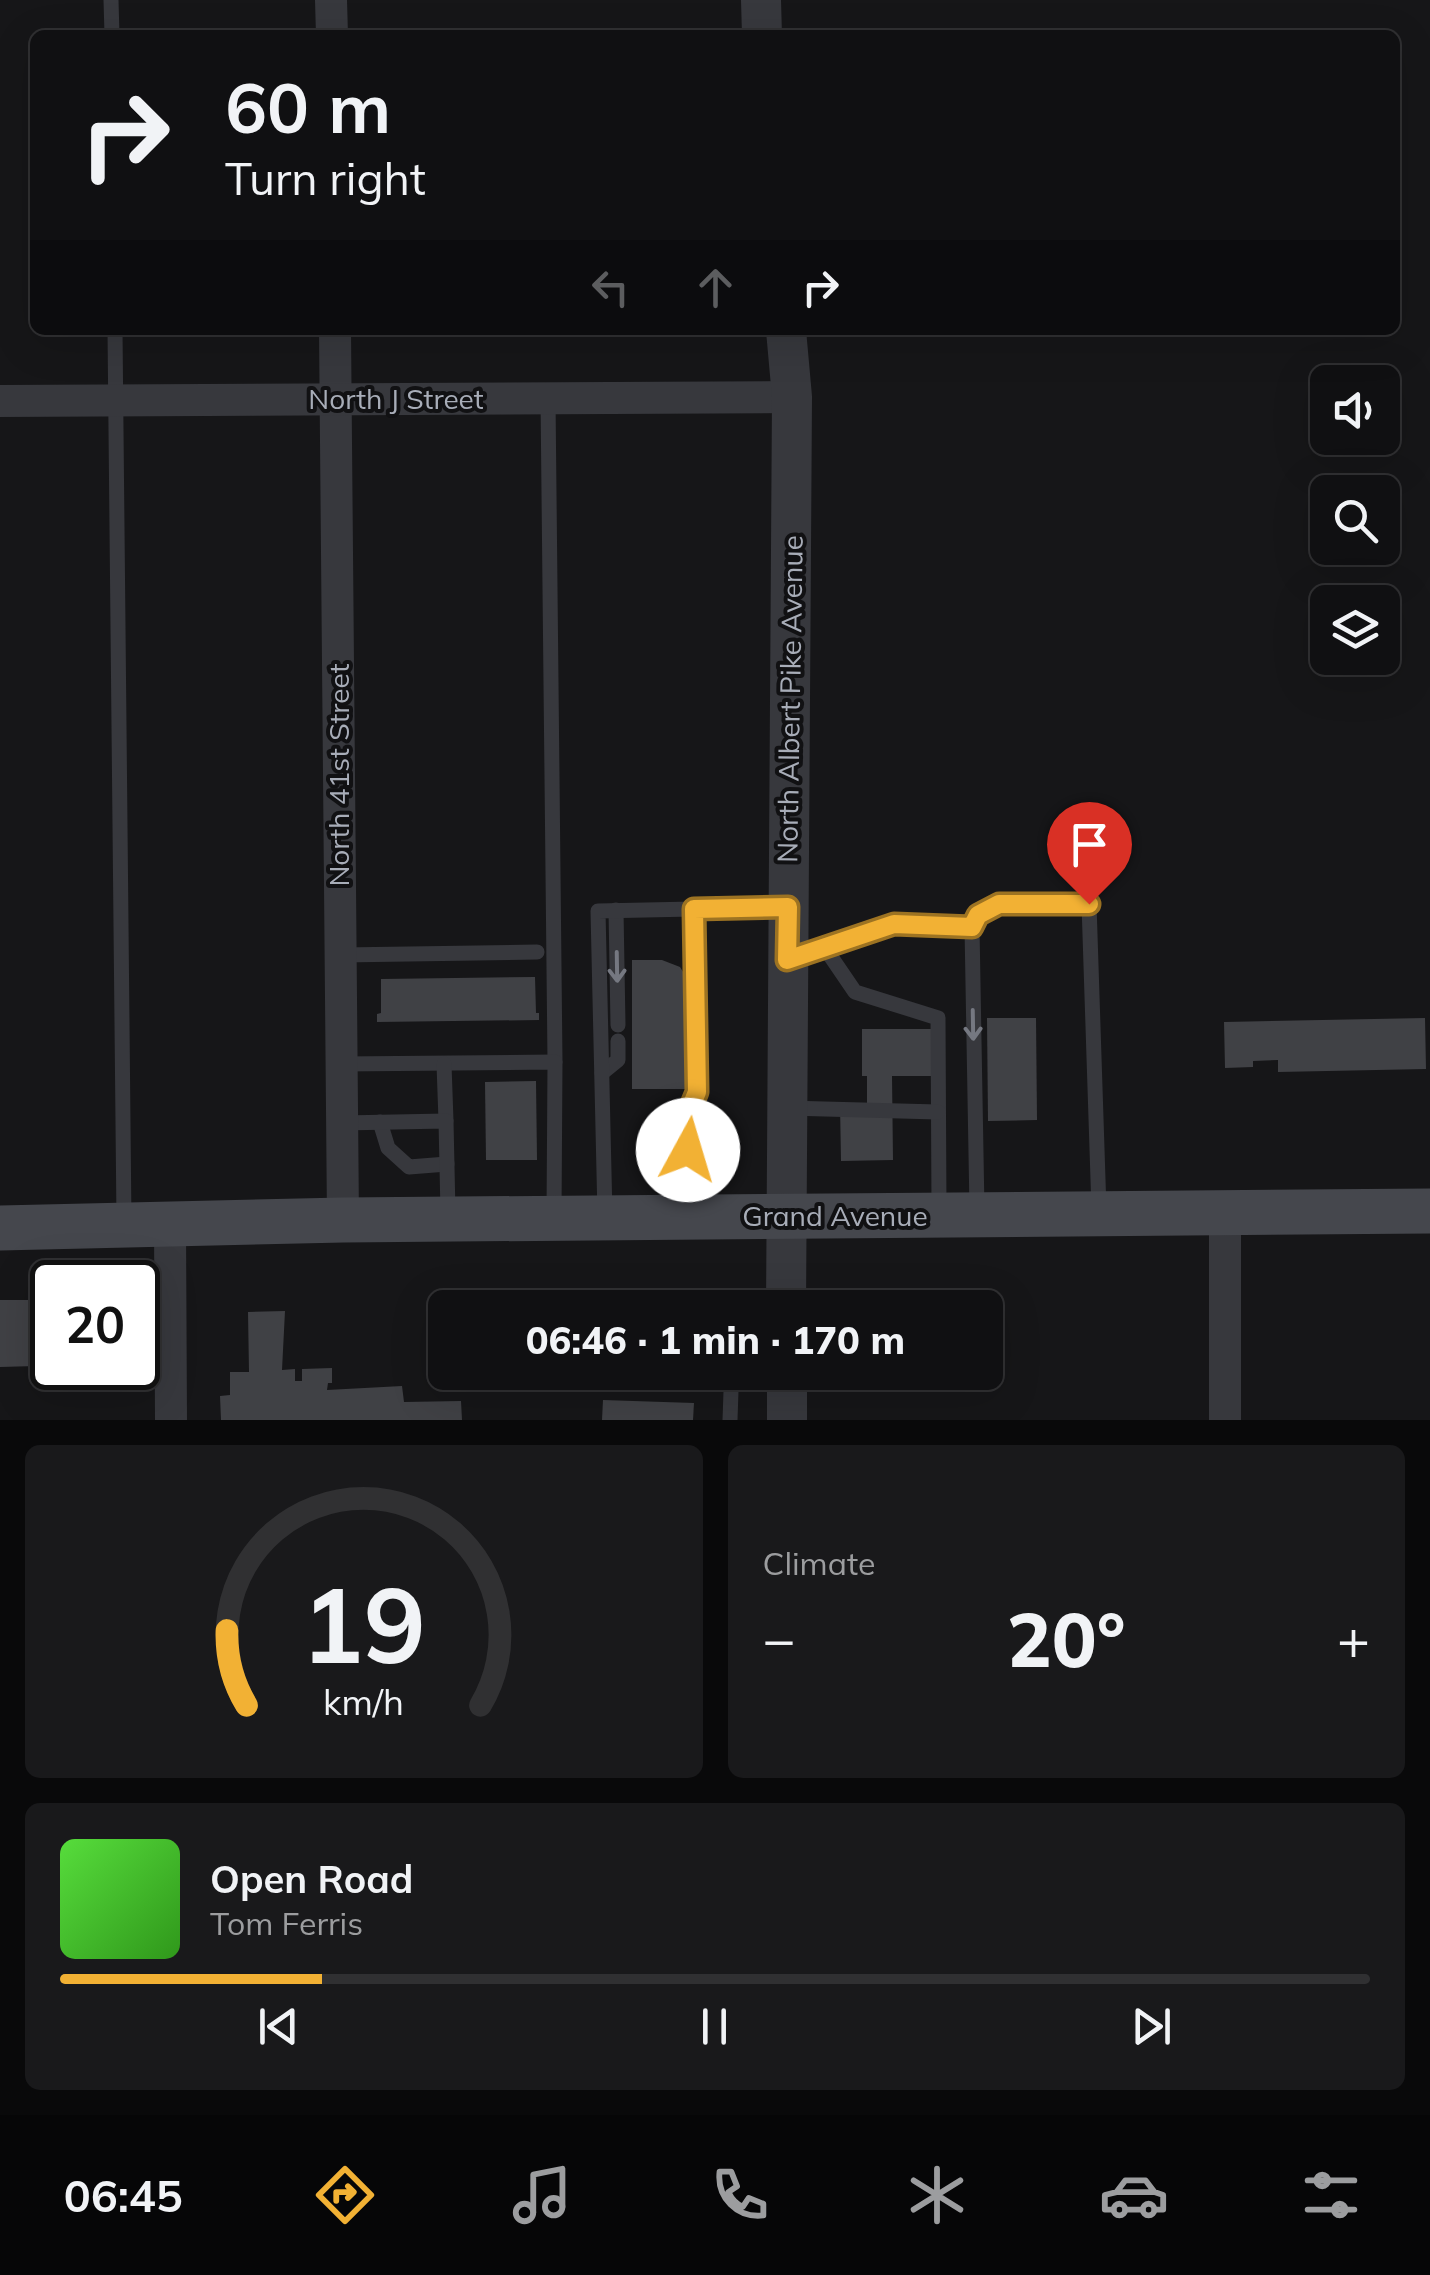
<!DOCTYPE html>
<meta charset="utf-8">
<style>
body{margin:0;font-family:Mulish,sans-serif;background:#19191b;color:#f1f3f6;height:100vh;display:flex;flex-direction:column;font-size:38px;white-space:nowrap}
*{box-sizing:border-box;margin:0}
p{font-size:32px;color:#9c9d9f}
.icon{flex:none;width:55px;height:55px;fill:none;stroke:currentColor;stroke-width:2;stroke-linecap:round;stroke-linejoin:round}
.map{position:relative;height:1420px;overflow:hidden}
.details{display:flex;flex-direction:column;gap:25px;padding:25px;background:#09090a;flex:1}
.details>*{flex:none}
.banner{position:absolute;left:30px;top:30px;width:1370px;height:305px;border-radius:15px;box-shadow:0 10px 40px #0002,0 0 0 2px #303032;background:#101012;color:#f1f3f6;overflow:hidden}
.controls{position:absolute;left:1310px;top:365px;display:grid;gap:20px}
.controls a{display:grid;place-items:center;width:90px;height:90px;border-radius:15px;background:#101012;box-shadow:0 10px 40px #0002,0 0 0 2px #303032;font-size:50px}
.speed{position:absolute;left:30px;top:1260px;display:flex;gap:20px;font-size:50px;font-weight:700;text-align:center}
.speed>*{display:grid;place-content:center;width:130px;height:130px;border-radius:50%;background:#101012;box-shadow:0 10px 40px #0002,0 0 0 2px #303032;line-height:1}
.speed .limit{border:5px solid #111;border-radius:15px;background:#fff;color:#111}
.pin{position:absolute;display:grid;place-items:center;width:85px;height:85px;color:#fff;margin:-102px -42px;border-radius:50% 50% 50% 0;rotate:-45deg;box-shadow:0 0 10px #0007}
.pin .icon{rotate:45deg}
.me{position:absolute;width:110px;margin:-55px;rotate:6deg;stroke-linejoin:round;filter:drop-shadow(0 0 8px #0008)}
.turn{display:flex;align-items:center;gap:35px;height:210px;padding:0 30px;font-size:45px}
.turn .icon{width:130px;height:130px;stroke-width:2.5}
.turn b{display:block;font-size:70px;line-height:85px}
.lanes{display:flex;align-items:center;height:95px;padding:0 30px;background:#0003;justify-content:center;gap:50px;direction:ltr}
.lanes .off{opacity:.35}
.big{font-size:75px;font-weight:800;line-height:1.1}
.details .widget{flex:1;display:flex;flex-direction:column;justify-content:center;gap:15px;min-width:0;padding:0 35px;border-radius:15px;background:#19191b}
.details .dial{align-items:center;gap:0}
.dial svg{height:260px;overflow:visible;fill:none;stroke:#303032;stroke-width:7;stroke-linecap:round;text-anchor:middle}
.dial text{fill:#f1f3f6;stroke:none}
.song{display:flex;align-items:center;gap:30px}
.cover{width:120px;height:120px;border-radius:15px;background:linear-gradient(135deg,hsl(110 70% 55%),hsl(110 70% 35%))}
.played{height:10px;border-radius:5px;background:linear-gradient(90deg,#f2b134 20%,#303032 20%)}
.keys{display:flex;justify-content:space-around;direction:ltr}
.heat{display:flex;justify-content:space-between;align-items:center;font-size:55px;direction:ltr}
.details .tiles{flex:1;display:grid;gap:25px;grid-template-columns:1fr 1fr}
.widget:last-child{grid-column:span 2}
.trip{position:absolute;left:428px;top:1290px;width:575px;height:100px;border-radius:15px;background:#101012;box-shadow:0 10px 40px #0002,0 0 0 2px #303032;font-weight:800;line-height:100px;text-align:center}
.tab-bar{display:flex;height:160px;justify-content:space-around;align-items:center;background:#060607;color:#9c9d9f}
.tab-bar .icon{width:70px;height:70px}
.tab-bar .active{color:#f2b134}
.tab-bar b{font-size:45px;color:#f1f3f6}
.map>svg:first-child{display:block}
.building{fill:#404145}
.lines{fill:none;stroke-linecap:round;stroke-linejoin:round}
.service{stroke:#37383d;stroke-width:15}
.minor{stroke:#37383d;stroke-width:32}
.tertiary{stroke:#37383d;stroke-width:40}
.secondary{stroke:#45474d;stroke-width:45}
.oneway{stroke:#757881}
.route-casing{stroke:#9d7322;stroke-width:25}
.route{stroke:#f2b134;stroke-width:18}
.labels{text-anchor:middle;stroke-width:8;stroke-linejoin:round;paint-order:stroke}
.street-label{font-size:28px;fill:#a8adb8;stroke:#111113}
</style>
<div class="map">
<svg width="1430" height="1420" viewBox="0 0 1430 1420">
<rect width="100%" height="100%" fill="#161618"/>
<g class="building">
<path d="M632,960H662L680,967L685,975V1089H632Z"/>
<path d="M535,977L536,1013H539V1020L377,1022V1014L381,1013V979Z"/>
<path d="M987,1018H1036L1037,1120L988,1121Z"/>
<path d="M1425,1018L1426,1069L1278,1072V1060L1253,1061V1067L1225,1068L1224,1022Z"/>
<path d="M862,1029H932L933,1076H892L893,1160L841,1161L840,1104H867V1076H862Z"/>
<path d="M536,1081L537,1160H486L485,1082Z"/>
<path d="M685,1290V1308H657L656,1291Z"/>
<path d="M0,1300H35L36,1366L0,1367Z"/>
<path d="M285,1311L282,1370L295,1369V1381H302V1369L332,1368V1383H328L327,1390L402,1386L404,1402L461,1401L462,1420H221L220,1396L230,1395V1372H249L248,1312Z"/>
<path d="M603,1400L694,1403L693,1420H602Z"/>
</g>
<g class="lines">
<g class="service">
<path d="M111,0L112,35"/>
<path d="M115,330L124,1222"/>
<path d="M548,398L555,1062"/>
<path d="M693,909L788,907"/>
<path d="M616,910L618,1025"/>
<path d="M825,948L855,992L938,1018L939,1209"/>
<path d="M341,955L537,952"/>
<path d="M791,959L894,924L972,927"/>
<path d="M341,1064L555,1062L554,1215"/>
<path d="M444,1064L446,1121"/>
<path d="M602,1073L618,1060V1041"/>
<path d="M787,1108L938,1112"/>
<path d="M380,1122L388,1148L409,1167L447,1164"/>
<path d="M342,1123L446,1121L448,1213"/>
<path d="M977,1210L972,927L977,915L999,905L1089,904L1099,1210"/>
<path d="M605,1216L598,911L693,909L697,1092L687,1116L691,1213"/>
<path d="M730,1420L731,1391"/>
</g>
<g class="minor">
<path d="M331,0L332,35"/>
<path d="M335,330L343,1220"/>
<path d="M0,401L792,397"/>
<path d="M1225,1213V1420"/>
<path d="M170,1225L171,1420"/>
</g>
<g class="tertiary">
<path d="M761,0L762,35"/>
<path d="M786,330L792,397L786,1308"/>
<path d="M787,1372V1420"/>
</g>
<path class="secondary" d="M0,1228L343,1220L1430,1211"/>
</g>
<defs><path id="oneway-shaft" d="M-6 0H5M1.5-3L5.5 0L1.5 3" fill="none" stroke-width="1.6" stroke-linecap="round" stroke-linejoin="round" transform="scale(2.5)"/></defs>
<g class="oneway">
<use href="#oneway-shaft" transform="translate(617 967) rotate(89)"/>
<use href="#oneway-shaft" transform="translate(973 1025) rotate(89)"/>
</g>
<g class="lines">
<defs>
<path id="route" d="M688,1150L687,1116L697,1092L694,909L788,907L787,960L894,924L972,927L978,915L999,904H1089"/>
</defs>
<use href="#route" class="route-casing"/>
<use href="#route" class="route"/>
</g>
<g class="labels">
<g class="street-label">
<text x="396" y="409">North J Street</text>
<text transform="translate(790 699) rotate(-89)" y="10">North Albert Pike Avenue</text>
<text transform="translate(339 775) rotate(-90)" y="10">North 41st Street</text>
<text x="835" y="1226">Grand Avenue</text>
</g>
</g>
</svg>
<div class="controls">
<a><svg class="icon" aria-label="sound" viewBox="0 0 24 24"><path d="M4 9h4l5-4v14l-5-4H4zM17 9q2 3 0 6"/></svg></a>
<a><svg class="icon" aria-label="search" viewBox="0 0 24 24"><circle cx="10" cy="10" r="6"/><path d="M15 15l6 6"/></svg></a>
<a><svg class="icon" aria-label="layers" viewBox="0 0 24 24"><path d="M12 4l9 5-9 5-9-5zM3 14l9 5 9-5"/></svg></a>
</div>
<div class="speed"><div class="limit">20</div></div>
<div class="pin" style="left:1089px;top:904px;background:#d93025"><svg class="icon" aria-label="arrive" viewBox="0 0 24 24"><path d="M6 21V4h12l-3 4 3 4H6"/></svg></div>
<svg class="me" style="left:688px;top:1150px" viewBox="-20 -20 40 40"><circle r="19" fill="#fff"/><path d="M0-13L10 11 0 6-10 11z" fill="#f2b134"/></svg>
<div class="trip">06:46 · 1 min · 170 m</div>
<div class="banner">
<div class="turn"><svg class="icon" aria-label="right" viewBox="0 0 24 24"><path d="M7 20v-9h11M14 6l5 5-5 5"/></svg><div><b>60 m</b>Turn right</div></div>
<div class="lanes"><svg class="icon off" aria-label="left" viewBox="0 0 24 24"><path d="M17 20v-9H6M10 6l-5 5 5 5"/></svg><svg class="icon off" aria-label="ahead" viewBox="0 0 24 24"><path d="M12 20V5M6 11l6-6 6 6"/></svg><svg class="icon" aria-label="right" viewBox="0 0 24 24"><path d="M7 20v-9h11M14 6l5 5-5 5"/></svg></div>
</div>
</div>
<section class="details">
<div class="tiles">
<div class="widget dial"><svg viewBox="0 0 100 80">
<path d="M14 69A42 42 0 1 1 86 69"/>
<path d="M14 69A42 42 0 0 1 8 46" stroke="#f2b134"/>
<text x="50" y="56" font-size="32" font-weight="700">19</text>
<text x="50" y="72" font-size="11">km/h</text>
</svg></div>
<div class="widget"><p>Climate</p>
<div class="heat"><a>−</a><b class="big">20°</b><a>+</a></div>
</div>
<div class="widget">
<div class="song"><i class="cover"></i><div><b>Open Road</b><p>Tom Ferris</p></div></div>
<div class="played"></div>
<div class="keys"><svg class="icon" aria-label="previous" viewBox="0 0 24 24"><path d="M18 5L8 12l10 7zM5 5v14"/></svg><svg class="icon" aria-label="pause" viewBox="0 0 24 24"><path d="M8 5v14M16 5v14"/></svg><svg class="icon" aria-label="next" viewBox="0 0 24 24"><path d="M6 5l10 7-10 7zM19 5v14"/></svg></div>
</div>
</div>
</section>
<nav class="tab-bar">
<b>06:45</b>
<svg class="icon active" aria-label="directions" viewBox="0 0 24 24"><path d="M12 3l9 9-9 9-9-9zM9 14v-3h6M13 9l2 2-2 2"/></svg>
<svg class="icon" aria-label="music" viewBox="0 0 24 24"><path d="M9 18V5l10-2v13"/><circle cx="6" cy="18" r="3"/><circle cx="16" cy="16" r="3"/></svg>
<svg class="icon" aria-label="phone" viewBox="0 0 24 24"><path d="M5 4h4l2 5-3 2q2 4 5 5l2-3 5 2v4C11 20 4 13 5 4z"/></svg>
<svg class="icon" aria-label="climate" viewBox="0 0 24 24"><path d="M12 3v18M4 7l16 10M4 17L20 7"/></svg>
<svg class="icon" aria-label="car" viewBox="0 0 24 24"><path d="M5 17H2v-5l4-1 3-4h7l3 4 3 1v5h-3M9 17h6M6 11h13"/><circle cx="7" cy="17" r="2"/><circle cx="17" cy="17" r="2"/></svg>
<svg class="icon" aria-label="filters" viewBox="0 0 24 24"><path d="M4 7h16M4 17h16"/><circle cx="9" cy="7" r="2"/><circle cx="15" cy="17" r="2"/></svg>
</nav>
